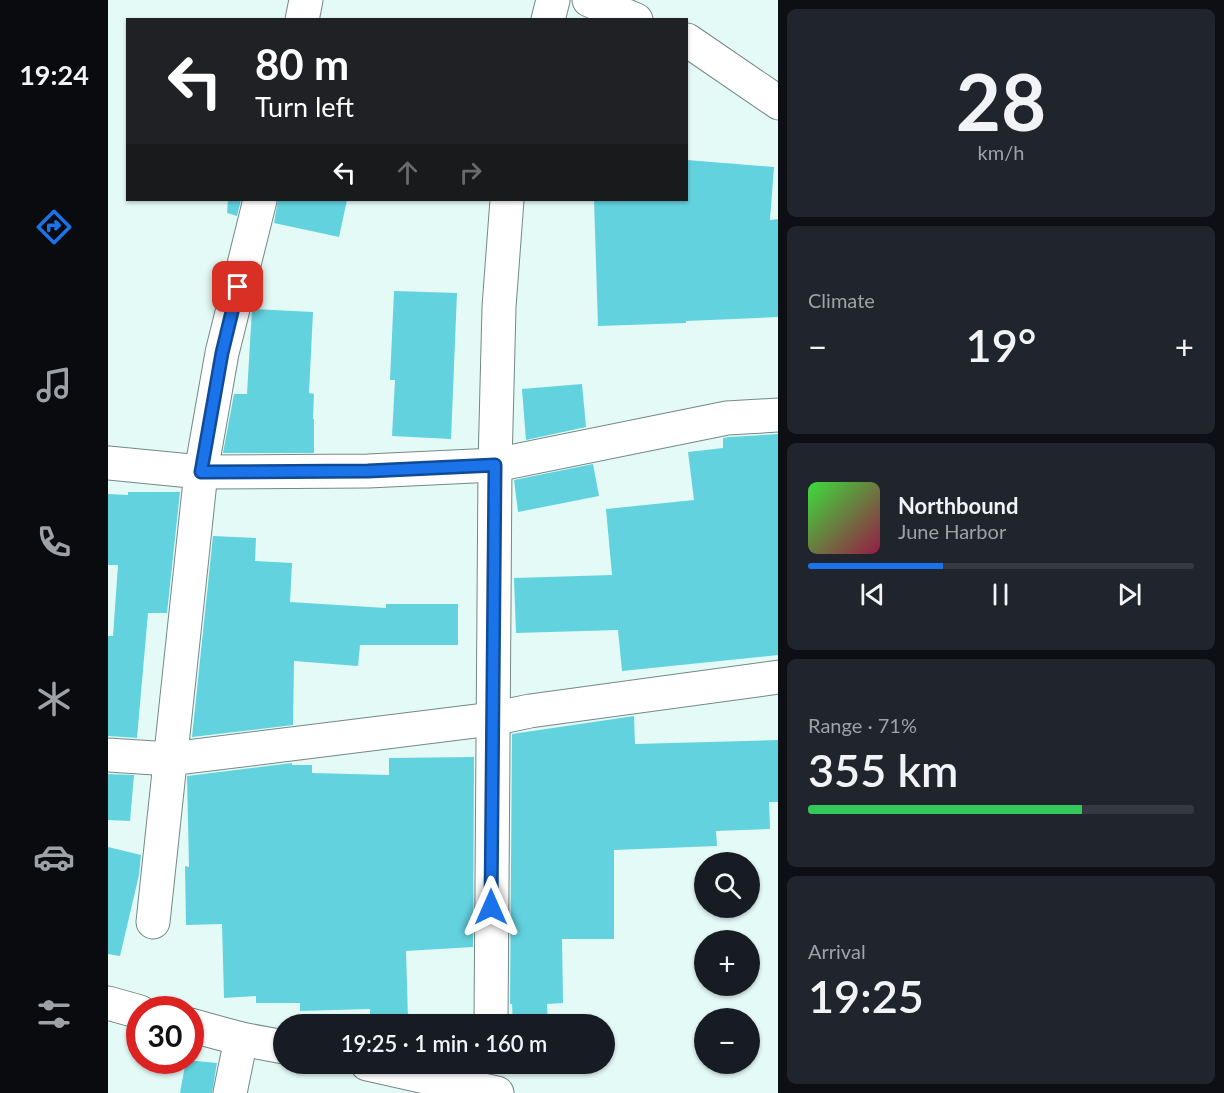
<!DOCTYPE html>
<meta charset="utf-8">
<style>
body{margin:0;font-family:Lato,sans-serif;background:#20242c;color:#f1f3f6;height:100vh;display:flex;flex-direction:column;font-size:22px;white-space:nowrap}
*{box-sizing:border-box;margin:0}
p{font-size:20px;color:#9ea1a6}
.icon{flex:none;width:33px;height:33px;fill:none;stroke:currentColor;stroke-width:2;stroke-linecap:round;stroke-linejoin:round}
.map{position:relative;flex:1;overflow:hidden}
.side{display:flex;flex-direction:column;gap:9px;padding:9px;background:#0d0f14;width:446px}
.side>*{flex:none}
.banner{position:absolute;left:18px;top:18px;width:562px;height:183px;border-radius:0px;box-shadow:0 2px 4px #0004;background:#202124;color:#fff;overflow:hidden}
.buttons{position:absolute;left:586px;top:852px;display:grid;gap:12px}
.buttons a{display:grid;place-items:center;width:66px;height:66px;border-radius:50%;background:#171b24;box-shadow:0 2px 4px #0004;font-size:30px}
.speed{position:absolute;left:18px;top:996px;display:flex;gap:12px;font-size:30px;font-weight:700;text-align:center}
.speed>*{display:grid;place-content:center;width:78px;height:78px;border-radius:50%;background:#171b24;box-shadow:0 2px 4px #0004;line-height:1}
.speed .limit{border:9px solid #d22;background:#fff;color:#111}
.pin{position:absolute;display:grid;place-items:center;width:51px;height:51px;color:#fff;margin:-26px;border-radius:12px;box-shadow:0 3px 9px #0006}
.me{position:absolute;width:66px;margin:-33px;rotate:0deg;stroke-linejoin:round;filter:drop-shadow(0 0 4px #0008)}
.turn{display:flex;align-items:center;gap:21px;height:126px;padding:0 30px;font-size:27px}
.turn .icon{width:78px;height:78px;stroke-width:2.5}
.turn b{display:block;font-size:42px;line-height:51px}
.lanes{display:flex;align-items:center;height:57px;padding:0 30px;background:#0003;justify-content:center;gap:30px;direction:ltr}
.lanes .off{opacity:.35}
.big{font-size:45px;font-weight:600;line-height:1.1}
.side .tile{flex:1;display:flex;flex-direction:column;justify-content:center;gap:9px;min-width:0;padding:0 21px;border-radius:9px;background:#20242c}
.side .dial{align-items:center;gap:0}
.dial b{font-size:78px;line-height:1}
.song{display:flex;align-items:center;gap:18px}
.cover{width:72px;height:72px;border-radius:9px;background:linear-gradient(135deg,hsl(120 70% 55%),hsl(340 70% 35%))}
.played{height:6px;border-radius:3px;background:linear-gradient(90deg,#1a73e8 35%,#363941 35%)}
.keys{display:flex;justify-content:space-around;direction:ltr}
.heat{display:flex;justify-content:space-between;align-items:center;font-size:33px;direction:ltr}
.charge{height:9px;border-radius:4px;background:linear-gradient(90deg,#34c759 71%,#363941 0)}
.trip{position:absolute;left:165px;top:1014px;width:342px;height:60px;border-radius:30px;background:#171b24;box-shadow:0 2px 4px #0004;font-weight:600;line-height:60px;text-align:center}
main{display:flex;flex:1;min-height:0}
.menu{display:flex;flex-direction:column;width:108px;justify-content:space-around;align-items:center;background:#090b0e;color:#9ea1a6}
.menu .icon{width:42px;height:42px}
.menu .selected{color:#1a73e8}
.menu b{font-size:27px;color:#f1f3f6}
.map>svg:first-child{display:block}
.building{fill:#63d2df}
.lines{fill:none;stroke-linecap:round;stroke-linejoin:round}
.minor-casing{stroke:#748885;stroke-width:35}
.minor{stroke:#fff;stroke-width:33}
.route-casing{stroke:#114b97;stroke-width:15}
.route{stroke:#1a73e8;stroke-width:10}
</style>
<main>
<nav class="menu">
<b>19:24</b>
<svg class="icon selected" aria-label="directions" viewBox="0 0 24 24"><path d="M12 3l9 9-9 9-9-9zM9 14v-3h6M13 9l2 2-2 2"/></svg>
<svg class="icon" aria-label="music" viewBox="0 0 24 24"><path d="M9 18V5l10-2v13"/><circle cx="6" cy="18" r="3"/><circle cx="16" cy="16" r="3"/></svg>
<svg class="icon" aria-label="phone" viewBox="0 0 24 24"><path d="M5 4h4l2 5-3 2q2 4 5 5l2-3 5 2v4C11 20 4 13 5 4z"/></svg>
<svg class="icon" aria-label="climate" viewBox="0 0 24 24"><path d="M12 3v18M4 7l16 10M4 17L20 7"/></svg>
<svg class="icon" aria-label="car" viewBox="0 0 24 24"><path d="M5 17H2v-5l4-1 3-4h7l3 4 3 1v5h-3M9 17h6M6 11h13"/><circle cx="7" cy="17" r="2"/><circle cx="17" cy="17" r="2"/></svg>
<svg class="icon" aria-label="filters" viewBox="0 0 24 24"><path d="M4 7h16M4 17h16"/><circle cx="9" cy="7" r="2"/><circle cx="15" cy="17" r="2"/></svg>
</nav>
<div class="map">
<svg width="671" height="1093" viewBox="0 0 671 1093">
<rect width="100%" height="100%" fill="#e4faf6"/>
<g class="building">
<path d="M579,160L666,167L662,220L671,219V317L578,321V323L490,326L486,200H579Z"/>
<path d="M120,200H133L129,216L119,213Z"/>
<path d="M170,200H239L231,237L166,223Z"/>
<path d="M286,291L349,293L343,439L284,436L287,380H282Z"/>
<path d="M144,309L205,312L201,393L206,394L205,419H206V453H115L126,394H139Z"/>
<path d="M474,384L478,427L418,440L414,389Z"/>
<path d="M671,434V655L514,671L510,630L408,633L406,578L504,575L498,509L586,500L580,452L615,448V438L621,437Z"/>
<path d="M485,464L491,496L410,512L406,480Z"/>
<path d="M20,492H72L59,613H40L29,738L0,736V636H5L10,565H0V494L20,495Z"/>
<path d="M105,536L148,538L147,561L184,563L182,602L278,608V604H350V645H252L250,666L186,661L185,725L84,737Z"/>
<path d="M526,716L527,744L671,740V802H661L662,829L608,831L609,846L506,850V939H454L455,1003L439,1004L440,1024H405L404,1004H402L404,734Z"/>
<path d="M366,757L365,947L298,951L300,1019H262V1009L192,1011V1003H148V996L116,998L114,924L78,925L77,866L81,867L79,776L184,763V765H204V773L281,775V758Z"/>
<path d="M0,774L26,775L22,821L0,820Z"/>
<path d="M0,847L33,855L31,875L12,956L0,954Z"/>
<path d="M78,1060L109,1063L104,1093H72Z"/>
</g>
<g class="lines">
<defs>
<g id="minor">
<path d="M481,0L528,20"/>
<path d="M194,20L198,0"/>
<path d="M440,20L445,0"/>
<path d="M579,40L671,103"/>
<path d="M0,463L93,472L260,471L387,465L619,418L671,415"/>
<path d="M0,755L62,759L384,719L422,711L671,677"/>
<path d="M45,922L93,472L114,353L152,200"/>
<path d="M0,1003L32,1012"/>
<path d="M383,1024L387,465L391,307L399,200"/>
<path d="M82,1025L133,1039L176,1047"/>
<path d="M259,1064L389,1093"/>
<path d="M122,1093L133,1039"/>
</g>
</defs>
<use href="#minor" class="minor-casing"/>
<use href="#minor" class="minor"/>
</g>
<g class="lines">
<defs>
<path id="route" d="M130,287L114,353L93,472L260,471L387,465L383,907"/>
</defs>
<use href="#route" class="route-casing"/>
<use href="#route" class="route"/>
</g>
</svg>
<div class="buttons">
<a><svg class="icon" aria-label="search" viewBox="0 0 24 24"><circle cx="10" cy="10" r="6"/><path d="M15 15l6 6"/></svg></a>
<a>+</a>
<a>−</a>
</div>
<div class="speed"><div class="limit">30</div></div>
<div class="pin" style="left:130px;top:287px;background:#d93025"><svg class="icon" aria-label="arrive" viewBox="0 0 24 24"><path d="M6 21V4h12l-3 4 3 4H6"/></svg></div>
<svg class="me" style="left:383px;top:907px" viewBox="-20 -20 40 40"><path d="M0-17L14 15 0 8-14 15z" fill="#1a73e8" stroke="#fff" stroke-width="4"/></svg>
<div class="trip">19:25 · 1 min · 160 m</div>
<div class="banner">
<div class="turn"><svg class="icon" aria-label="left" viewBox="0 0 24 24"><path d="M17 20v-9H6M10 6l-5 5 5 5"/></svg><div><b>80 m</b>Turn left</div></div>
<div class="lanes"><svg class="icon" aria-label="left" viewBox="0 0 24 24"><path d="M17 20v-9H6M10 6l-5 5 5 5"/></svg><svg class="icon off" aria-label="ahead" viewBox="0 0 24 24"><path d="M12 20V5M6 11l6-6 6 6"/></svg><svg class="icon off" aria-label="right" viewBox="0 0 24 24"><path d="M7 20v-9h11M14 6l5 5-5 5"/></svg></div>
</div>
</div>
<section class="side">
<div class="tile dial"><b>28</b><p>km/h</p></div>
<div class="tile"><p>Climate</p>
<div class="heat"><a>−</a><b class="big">19°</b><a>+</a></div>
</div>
<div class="tile">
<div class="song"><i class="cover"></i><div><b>Northbound</b><p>June Harbor</p></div></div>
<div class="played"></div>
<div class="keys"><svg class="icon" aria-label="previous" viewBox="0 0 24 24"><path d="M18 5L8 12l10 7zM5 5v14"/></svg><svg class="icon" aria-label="pause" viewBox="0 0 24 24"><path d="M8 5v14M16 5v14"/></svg><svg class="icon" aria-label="next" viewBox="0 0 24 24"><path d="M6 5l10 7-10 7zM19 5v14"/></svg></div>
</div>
<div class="tile"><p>Range · 71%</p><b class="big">355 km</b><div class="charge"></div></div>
<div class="tile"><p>Arrival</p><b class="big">19:25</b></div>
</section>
</main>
